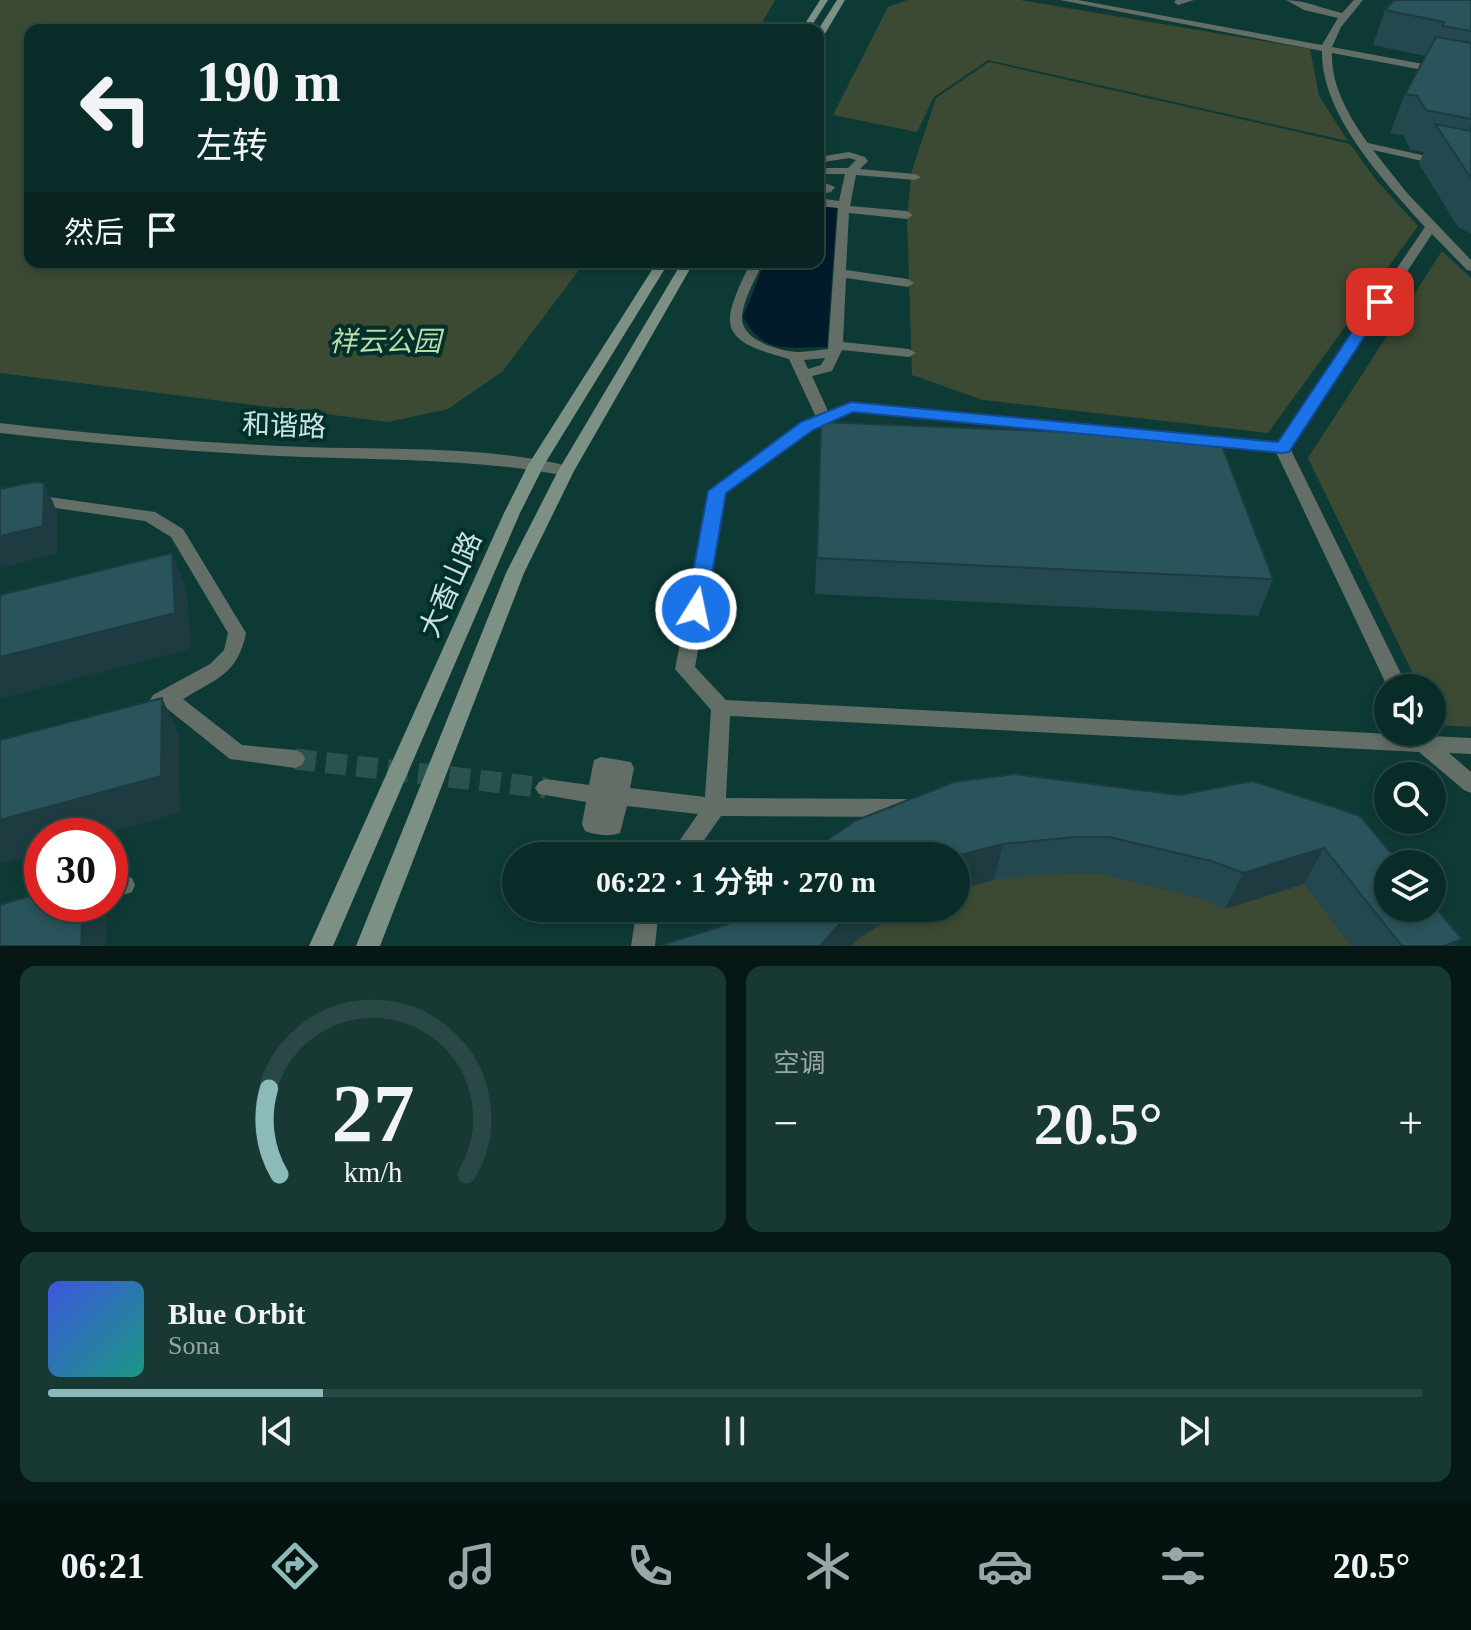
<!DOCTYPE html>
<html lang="zh">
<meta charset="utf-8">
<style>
body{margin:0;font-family:"Times New Roman","Noto Sans SC",serif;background:#183834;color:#f1f3f6;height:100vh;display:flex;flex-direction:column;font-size:30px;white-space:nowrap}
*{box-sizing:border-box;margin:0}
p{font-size:26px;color:#99a7a8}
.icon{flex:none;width:44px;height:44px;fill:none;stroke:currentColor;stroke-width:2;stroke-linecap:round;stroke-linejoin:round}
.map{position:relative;height:946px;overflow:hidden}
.details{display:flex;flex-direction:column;gap:20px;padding:20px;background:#061816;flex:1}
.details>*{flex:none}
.top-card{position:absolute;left:24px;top:24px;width:800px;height:244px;border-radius:16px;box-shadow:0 4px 12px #0003,0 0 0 2px #2a4845;background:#0a2c28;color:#f1f3f6;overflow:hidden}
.tools{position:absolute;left:1374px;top:674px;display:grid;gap:16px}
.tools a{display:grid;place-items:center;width:72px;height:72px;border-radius:50%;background:#0a2c28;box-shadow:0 4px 12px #0003,0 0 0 2px #2a4845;font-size:40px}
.speed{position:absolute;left:24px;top:818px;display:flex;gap:16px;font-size:40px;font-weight:700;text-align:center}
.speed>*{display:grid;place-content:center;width:104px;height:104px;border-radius:50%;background:#0a2c28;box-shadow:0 4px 12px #0003,0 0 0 2px #2a4845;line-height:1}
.speed .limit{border:12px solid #d22;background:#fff;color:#111}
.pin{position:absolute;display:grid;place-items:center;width:68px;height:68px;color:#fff;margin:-34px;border-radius:16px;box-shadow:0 4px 12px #0006}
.me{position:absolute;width:88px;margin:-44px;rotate:10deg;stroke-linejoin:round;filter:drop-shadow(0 0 6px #0008)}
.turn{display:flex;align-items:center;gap:28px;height:168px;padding:0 40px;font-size:36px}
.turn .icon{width:104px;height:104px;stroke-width:2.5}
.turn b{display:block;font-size:56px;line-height:68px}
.then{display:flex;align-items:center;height:76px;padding:0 40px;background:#0003;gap:16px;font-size:30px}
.big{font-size:60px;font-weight:600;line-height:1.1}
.details .tile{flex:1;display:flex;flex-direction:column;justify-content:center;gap:12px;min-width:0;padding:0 28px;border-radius:16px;background:#183834}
.details .dial{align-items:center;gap:0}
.dial svg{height:208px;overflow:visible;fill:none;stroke:#2a4845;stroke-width:7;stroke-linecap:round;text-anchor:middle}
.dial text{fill:#f1f3f6;stroke:none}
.song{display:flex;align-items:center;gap:24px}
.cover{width:96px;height:96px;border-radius:12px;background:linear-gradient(135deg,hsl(230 70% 55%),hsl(170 70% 35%))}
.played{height:8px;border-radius:4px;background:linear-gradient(90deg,#8bbbb9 20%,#2a4845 20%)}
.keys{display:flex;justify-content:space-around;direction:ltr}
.heat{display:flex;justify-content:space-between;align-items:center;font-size:44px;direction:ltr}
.details .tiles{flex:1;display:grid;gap:20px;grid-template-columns:1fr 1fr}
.tile:last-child{grid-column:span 2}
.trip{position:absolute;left:502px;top:842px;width:468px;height:80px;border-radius:40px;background:#0a2c28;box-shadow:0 4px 12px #0003,0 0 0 2px #2a4845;font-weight:600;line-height:80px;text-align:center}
.tabs{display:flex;height:128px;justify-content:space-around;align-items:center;background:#041210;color:#99a7a8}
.tabs .icon{width:56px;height:56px}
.tabs .current{color:#8bbbb9}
.tabs b{font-size:36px;color:#f1f3f6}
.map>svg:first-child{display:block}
.green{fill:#3d4a33}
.water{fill:#011b2a}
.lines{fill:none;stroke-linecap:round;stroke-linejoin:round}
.minor-tunnel{stroke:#2a534e;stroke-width:21;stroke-dasharray:21 10;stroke-linecap:butt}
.minor{fill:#626e66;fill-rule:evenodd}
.tertiary{fill:#626e66;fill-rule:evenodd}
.secondary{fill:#7c9083;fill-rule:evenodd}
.wall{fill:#23484e}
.shaded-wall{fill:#1d3b40}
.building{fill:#29545b;stroke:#1d3b40;stroke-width:2}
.route{fill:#1a73e8;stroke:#114b97;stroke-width:2}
.labels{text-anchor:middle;stroke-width:8;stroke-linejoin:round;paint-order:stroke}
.park-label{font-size:28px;font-style:italic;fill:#bfdba9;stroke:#01302b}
.street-label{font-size:28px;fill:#cbe1dd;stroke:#01302b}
</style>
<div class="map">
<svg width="1471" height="946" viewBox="0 0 1471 946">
<rect width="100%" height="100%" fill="#0e3a35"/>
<g class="green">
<path d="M0,0H775L758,30H30V262H585L503,371L448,409L388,422L0,373Z"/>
<path d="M907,0H1020L1310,49L1319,96L1348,141L988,60L934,97L917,132L833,115L888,7Z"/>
<path d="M989,62L1350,144L1376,180L1418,226L1268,433L983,400L912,375L907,215L912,170L936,98Z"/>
<path d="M1442,251L1471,278V727L1439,725L1432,712V688H1420L1308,458Z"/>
<path d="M1246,816L1414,946H745L783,908H956V856Z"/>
</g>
<path class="water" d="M818,205L837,207L827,347C789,347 763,355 743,317L765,262H818Z"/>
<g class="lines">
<path class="minor-tunnel" d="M295,759L546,788"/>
<g class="minor">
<path d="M1060,0H1078L1322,45L1338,18L1304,10L1286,0C1304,0 1324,9 1342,13L1354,0H1363L1341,27L1332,47L1471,73V79L1332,53C1331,86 1349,116 1368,143L1471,166V172L1373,150L1407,193L1471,260V271L1467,270L1432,234L1290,448L1408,688H1388L1276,452L1200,445L1192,440L1200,435L1278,443L1425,227C1384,181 1321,115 1322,51Z"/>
<path d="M1176,0H1194L1178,5L1174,2Z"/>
<path d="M849,152L865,157L868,161L860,169L915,174L921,177L915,180L856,175L850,206L907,211L913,215L907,219L849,213L846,270L908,279L914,283L908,287L846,278L843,342L909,349L916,353L909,357L842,350L832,371L812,376L828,411L851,403L1168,432L1176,437L1168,442L853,412L812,429L726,493L695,667L726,700L1410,735L1409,732H1429L1431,736L1471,738V754L1449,753L1471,772V793L1464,790L1419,752L730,716L726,798L905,799L913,802L916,808L913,814L905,817L721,816L693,856H669L698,814L627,806L620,833C608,837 596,835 585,831L582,824L586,802L539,794L535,788L539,782L546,779L589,785L594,760L601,757L631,762L634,768L630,788L705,797L711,710L675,669L710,491L802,423L816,417L789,359C716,340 720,325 751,262H763C756,279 744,297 742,316C740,340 777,350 796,352C806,352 818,350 828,349L838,208L818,206V198L839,201L845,174H818V168H848L856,160L849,158L818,163V157ZM825,358L821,365L808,369L804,360Z"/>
<path d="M818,180L835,187L831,192L818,195V189L821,188L818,187Z"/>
<path d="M0,490L155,512L183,529L246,633C238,674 216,679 183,699L242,745L295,750L302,753L305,759L302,765L295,768L230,759L165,707L153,705L150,700L153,695L210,664L224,650L228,633L171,537L145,521L0,500Z"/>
<path d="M124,875L132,878L135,885L132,892L110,899V879Z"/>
<path d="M637,908H659L655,946H631Z"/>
</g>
<path class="tertiary" d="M0,423C101,435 203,443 304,447C393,450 485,445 572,467L574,471L566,476C479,459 392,460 304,457C203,453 101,444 0,433Z"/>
<g class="secondary">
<path d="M820,0H828L809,30H801Z"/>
<path d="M837,0H845L823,37L818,40V30Z"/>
<path d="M657,262H669L544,465L520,513L333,946H309L504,513L528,465Z"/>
<path d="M682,262H694L574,471L524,573L380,946H356L506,573L558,471Z"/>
</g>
</g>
<g class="wall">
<path d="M1471,0V125L1469,130L1471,131V234L1458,227L1419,164L1424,152L1411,150L1403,135L1390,133L1405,94L1425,56L1373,45L1385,10Z"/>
<path d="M821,422L1273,579L1258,616L815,594Z"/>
<path d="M1252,781L1462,939L1457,946H1351L1304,884L1225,909L1195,897L1096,873H1064L994,880L956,856L1179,795Z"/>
</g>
<g class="shaded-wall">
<path d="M44,483L57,511V554L0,568V536Z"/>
<path d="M172,553L187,590L191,649L0,699V657Z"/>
<path d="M162,698L179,735L180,813L98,836H42V852L0,864V820Z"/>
<path d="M1003,844L994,880L956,890V856Z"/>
<path d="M1324,848L1304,884L1225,909L1243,873Z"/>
<path d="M83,904H99L107,916L106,946H81Z"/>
<path d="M858,908H906L861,937L851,946H820L837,927Z"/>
<path d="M1462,939L1457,946H1444Z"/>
</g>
<g class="building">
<path d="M1394,0H1471V31L1442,26L1444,22L1385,10Z"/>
<path d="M1436,37L1471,43V119L1426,110L1417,96L1405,94Z"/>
<path d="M1435,124L1471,131V178Z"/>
<path d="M821,422L1219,438L1273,579L817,558Z"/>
<path d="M33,482L44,483L43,526L0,536V489Z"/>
<path d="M172,553L175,613L0,657V595Z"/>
<path d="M162,698L161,776L0,820V740Z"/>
<path d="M1015,774L1179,795L1252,781L1343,810L1360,816L1400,864H1388V908H1432V903L1462,939L1444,946H1402L1324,848L1243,873L1211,861L1109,837H1076L1003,844L956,856H804L855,821L954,782Z"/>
<path d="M42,892V904H83L81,946H0V905Z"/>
<path d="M748,908H858L837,927L820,946H659L734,922Z"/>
</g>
<path class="route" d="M1380,297L1387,302L1289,452L1282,453L853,412L813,430L726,493L706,609L703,615H689L686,609L708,491L801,422L851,402L1278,442L1374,299Z"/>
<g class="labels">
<g class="park-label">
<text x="385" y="351">祥云公园</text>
</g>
<g class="street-label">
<text transform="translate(284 425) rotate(2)" y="10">和谐路</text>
<text transform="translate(450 584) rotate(-66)" y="10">大香山路</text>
</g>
</g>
</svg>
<div class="tools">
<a><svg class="icon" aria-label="sound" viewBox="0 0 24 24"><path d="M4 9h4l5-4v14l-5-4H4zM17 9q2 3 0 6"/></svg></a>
<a><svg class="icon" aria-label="search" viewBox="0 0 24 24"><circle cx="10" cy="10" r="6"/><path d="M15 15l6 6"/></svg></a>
<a><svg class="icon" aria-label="layers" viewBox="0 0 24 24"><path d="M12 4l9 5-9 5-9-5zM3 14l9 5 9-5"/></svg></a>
</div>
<div class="speed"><div class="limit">30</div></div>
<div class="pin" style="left:1380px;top:302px;background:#d93025"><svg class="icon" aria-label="arrive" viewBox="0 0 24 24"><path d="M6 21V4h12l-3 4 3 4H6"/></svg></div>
<svg class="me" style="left:696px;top:609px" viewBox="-20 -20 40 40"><circle r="17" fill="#1a73e8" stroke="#fff" stroke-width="3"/><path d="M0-11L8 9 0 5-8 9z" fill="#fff"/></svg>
<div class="trip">06:22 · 1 分钟 · 270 m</div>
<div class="top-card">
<div class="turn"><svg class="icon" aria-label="left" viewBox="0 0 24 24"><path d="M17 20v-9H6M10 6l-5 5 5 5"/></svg><div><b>190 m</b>左转</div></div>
<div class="then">然后<svg class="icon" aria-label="arrive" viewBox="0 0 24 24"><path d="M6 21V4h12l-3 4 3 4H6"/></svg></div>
</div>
</div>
<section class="details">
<div class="tiles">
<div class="tile dial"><svg viewBox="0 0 100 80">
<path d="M14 69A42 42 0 1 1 86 69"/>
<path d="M14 69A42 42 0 0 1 10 36" stroke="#8bbbb9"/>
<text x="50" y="56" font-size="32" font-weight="700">27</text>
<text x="50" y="72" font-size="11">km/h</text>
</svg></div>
<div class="tile"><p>空调</p>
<div class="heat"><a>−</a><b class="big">20.5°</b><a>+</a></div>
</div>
<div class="tile">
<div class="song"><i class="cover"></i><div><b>Blue Orbit</b><p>Sona</p></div></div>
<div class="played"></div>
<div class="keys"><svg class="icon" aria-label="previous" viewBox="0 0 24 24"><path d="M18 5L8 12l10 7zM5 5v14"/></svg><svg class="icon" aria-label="pause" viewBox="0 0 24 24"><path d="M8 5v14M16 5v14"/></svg><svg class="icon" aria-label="next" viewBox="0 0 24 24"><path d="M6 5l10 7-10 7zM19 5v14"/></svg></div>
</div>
</div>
</section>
<nav class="tabs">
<b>06:21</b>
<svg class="icon current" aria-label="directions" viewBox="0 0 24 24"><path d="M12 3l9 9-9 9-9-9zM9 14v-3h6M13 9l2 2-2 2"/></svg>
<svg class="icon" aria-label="music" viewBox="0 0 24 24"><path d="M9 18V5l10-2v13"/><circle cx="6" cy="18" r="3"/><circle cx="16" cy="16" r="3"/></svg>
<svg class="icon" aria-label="phone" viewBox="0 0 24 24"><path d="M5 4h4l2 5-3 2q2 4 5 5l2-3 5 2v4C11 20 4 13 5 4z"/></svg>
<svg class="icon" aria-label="climate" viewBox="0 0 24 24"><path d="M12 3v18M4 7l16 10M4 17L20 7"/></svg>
<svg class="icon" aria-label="car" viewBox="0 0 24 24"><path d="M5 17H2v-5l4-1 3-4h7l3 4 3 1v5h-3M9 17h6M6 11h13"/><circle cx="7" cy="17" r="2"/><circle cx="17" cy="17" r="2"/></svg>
<svg class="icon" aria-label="filters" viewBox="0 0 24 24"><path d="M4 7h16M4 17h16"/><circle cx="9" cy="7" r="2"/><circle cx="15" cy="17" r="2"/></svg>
<b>20.5°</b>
</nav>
